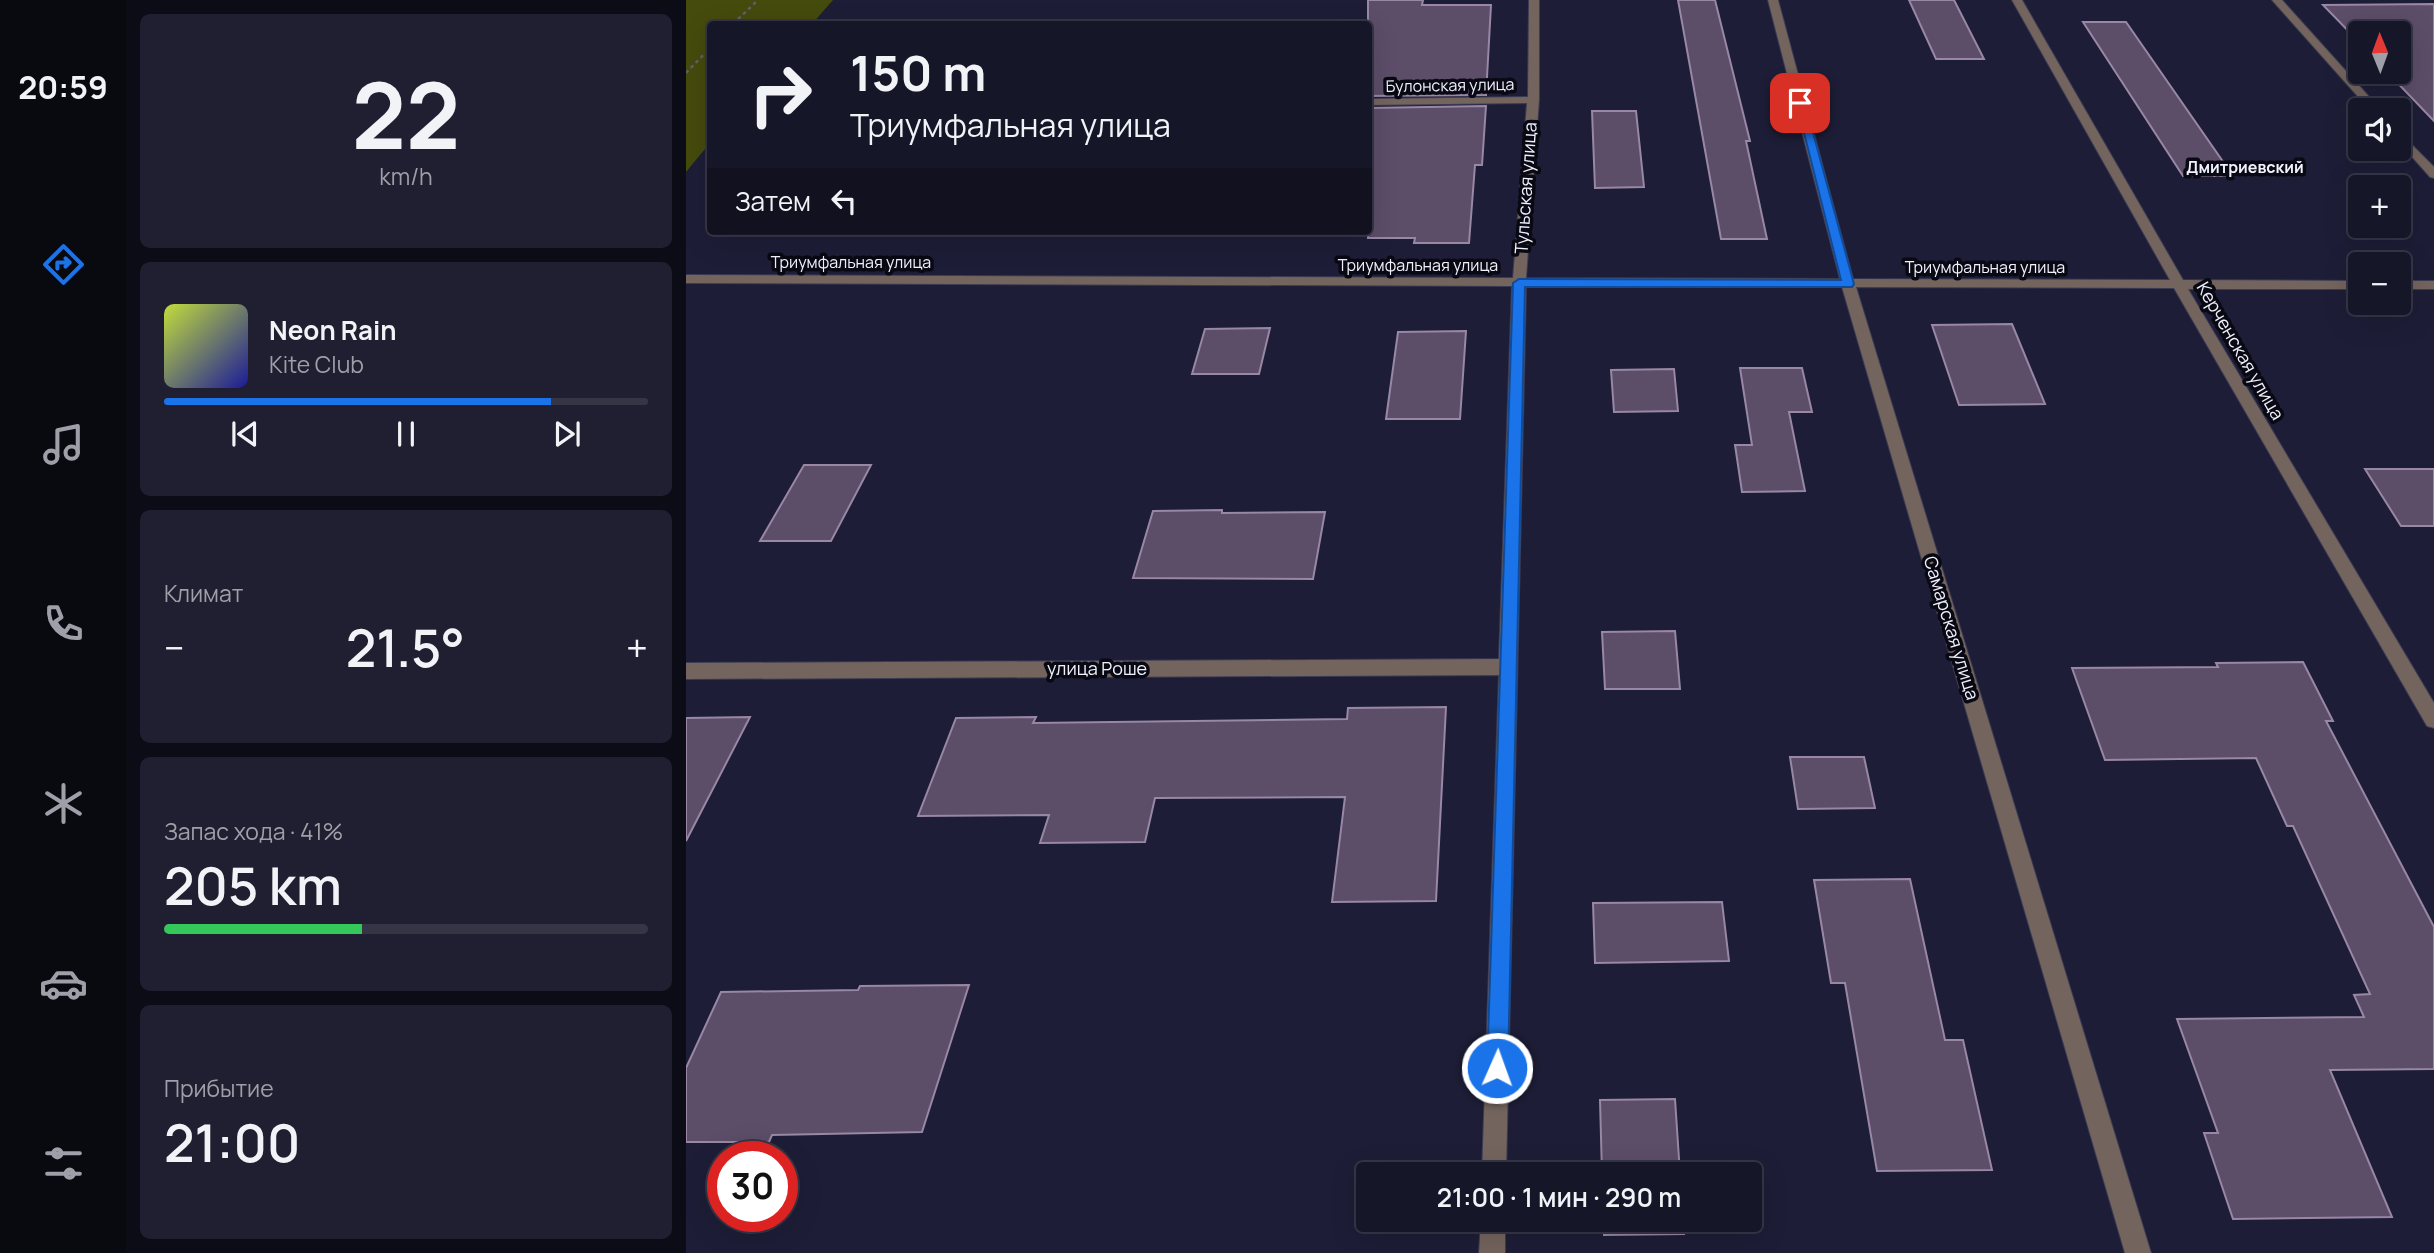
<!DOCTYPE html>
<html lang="ru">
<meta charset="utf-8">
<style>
body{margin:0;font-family:Manrope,sans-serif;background:#1f1f31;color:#f1f3f6;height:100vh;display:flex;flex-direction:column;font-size:26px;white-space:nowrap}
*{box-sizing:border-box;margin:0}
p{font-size:23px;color:#9e9fa8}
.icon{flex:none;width:38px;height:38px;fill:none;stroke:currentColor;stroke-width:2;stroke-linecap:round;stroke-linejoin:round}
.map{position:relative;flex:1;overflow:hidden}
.details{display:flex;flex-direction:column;gap:14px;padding:14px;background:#0c0c17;width:560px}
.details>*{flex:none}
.top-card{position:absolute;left:21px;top:21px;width:665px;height:214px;border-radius:7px;box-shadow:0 7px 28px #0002,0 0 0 2px #353546;background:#161629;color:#f1f3f6;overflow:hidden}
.needle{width:46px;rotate:359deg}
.buttons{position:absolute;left:1662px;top:21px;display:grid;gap:14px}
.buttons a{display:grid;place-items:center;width:63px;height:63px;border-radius:7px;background:#161629;box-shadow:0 7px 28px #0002,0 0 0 2px #353546;font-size:35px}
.speed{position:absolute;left:21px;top:1141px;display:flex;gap:14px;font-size:35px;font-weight:700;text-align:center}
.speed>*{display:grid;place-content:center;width:91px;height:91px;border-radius:50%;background:#161629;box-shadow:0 7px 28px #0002,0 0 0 2px #353546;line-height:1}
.speed .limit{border:10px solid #d22;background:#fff;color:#111}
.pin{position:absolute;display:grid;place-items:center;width:60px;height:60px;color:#fff;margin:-30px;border-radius:14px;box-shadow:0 4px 10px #0006}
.me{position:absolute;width:77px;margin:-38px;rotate:2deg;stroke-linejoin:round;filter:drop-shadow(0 0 5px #0008)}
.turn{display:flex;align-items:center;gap:24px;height:147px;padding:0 28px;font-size:32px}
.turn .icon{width:91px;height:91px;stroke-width:2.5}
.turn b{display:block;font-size:49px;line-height:60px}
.then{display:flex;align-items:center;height:66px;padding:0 28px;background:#0003;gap:14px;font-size:26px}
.big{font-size:52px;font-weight:600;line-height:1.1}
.details .widget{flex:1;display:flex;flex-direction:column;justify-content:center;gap:10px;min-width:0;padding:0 24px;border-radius:10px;background:#1f1f31}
.details .dial{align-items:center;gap:0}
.dial b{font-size:91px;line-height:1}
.song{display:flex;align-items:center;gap:21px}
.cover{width:84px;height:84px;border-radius:10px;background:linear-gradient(135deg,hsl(70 70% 55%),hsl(240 70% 35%))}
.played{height:7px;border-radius:4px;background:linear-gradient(90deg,#1a73e8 80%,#353546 80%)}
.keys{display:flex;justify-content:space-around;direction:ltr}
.heat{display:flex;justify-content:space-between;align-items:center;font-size:38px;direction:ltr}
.charge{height:10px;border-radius:5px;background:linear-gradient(90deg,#34c759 41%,#353546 0)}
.trip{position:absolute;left:670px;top:1162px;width:406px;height:70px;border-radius:7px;background:#161629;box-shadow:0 7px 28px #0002,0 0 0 2px #353546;font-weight:600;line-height:70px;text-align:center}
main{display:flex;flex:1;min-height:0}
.dock{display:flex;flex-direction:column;width:126px;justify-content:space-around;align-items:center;background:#090910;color:#9e9fa8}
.dock .icon{width:49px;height:49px}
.dock .selected{color:#1a73e8}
.dock b{font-size:32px;color:#f1f3f6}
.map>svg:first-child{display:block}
.forest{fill:#454a0d}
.building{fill:#5c4d68;stroke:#9887a5;stroke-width:2}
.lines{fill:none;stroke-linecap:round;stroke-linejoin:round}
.minor-casing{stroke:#3b3b53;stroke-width:2}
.path{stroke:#5f5f74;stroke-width:2.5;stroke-dasharray:3.5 3.5;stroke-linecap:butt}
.minor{fill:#73645d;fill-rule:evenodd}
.route{fill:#1a73e8;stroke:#114b97;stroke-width:2}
.labels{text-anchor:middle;stroke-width:7;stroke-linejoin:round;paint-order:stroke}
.far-street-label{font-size:16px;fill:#f0f1fc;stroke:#090914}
.far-neighbourhood-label{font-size:16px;font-weight:bold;fill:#f0f1fc;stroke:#090914}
.street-label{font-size:18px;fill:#f0f1fc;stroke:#090914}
</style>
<main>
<nav class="dock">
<b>20:59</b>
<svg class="icon selected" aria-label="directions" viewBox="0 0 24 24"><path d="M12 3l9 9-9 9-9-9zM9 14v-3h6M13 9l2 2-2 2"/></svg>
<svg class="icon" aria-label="music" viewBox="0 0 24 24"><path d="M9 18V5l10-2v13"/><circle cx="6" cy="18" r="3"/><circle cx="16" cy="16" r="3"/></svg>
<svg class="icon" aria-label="phone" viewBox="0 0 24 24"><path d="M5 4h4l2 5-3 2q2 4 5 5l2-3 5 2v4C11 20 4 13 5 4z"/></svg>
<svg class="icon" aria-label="climate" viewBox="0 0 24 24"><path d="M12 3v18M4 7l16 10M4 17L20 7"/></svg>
<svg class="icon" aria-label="car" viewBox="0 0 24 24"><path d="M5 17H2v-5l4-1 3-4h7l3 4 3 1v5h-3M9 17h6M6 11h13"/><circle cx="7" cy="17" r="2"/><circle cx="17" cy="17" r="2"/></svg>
<svg class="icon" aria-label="filters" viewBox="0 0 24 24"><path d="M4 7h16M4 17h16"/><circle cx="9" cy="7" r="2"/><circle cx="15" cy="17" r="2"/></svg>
</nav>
<section class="details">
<div class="widget dial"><b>22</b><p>km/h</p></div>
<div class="widget">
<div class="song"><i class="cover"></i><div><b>Neon Rain</b><p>Kite Club</p></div></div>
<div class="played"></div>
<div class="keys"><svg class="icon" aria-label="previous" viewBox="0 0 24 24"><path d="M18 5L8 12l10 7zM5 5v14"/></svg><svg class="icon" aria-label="pause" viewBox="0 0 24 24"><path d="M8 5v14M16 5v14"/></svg><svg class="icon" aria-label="next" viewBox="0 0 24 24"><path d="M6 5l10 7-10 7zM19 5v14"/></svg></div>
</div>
<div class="widget"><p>Климат</p>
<div class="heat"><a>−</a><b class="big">21.5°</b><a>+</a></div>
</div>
<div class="widget"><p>Запас хода · 41%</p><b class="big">205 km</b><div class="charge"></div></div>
<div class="widget"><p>Прибытие</p><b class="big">21:00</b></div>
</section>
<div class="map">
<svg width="1748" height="1253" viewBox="0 0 1748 1253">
<rect width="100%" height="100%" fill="#1d1d37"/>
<path class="forest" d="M0,0H147L126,24H24V143L0,172Z"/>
<g class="building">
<path d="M682,0H737L736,5H805L800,95L682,96Z"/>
<path d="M992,0H1029L1064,141H1060L1081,239H1035Z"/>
<path d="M1223,0H1268L1298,59H1250Z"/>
<path d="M1748,4V121L1701,72H1713V33H1675V44L1637,5Z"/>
<path d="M1397,22H1440L1547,176H1497Z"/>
<path d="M800,106L796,165H789L783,243H728L729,238H682V108Z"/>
<path d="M906,111H950L958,187L909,188Z"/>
<path d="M1326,324L1359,404L1273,405L1246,325Z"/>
<path d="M584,328L573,374H506L519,329Z"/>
<path d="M780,331L774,419H700L712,332Z"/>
<path d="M1054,368H1116L1126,412H1103L1119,491L1056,492L1049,445H1066Z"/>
<path d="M988,369L992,411L928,412L925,370Z"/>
<path d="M118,465H185L145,541H74Z"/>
<path d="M1679,469H1748V526H1715Z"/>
<path d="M536,510V513L639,512L627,579L447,578L467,511Z"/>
<path d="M989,631L994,689H919L916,632Z"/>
<path d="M1617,662L1647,721H1640L1748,927V1069L1644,1070L1706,1217L1547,1219L1518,1133H1532L1491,1019L1678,1017L1668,995L1684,994L1607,826H1601L1570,758L1419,760L1386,668L1532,667L1530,663Z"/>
<path d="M760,707L750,901L646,902L659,797L469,798L459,842L354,843L363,815L232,816L270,718L350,717L347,723L661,719L662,708Z"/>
<path d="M64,717L0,841V718Z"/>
<path d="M1104,757H1178L1189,808L1112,809Z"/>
<path d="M1224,879L1259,1040H1277L1306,1170L1191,1171L1159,983H1145L1128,880Z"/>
<path d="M1036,902L1043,961L909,963L907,903Z"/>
<path d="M283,985L236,1132L86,1135L83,1142H0V1068L35,992L172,990L174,986Z"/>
<path d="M989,1099L994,1174H916L914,1100Z"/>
<path d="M918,1220H997L998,1234L918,1235Z"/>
</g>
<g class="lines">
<defs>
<g id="minor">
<path d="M843,0H853V100L840,278L1154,279L1082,0H1092L1167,279L1484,280L1326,0H1336L1497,280L1675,281V289H1502L1748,703V728L1741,726L1488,288L1170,287L1465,1253H1439L1156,287L840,286L820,1174H796L813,675L0,679V663L813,659L826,286L0,283V275L827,278L841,103L682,105V99L842,97Z"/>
<path d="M1586,0H1596L1695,110H1684Z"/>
<path d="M1713,132L1748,167V178L1744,177L1713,142Z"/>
<rect x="1713" y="281" width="35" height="8"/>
<path d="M795,1220H819V1253H793Z"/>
</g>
</defs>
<use href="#minor" class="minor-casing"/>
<g class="path">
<path d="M47,24L72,0"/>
<path d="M0,73L24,48"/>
</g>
<use href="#minor" class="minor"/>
</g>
<path class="route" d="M1110,101L1119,103L1168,284L1166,287H839L822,1068L819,1075L811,1078L804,1075L801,1068L827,283L833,279L1155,280Z"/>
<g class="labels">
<g class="far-street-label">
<text transform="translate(764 85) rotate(-1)" y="6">Булонская улица</text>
<text x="165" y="268">Триумфальная улица</text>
<text x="732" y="271">Триумфальная улица</text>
<text x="1299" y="273">Триумфальная улица</text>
</g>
<g class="far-neighbourhood-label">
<text x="1559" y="173">Дмитриевский</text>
</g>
<g class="street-label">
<text transform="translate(840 188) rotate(-86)" y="6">Тульская улица</text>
<text transform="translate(1554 351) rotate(60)" y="6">Керченская улица</text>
<text transform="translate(1265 628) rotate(73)" y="6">Самарская улица</text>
<text x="411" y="675">улица Роше</text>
</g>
</g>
</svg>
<div class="buttons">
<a><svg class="needle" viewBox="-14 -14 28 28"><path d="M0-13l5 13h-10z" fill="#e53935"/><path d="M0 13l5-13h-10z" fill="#9e9fa8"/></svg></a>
<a><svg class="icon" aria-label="sound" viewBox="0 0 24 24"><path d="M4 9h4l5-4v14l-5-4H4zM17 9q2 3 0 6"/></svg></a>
<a>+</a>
<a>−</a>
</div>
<div class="speed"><div class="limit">30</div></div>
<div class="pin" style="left:1114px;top:103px;background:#d93025"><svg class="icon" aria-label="arrive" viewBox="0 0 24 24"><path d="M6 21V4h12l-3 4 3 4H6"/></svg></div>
<svg class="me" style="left:811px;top:1068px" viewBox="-20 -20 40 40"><circle r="17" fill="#1a73e8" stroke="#fff" stroke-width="3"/><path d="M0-11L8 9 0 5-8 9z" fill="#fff"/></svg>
<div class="trip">21:00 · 1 мин · 290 m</div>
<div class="top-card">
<div class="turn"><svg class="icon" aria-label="right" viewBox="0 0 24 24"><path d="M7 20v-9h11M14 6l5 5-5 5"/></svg><div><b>150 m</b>Триумфальная улица</div></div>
<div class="then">Затем<svg class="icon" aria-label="left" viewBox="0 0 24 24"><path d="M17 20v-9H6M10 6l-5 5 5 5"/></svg></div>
</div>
</div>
</main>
